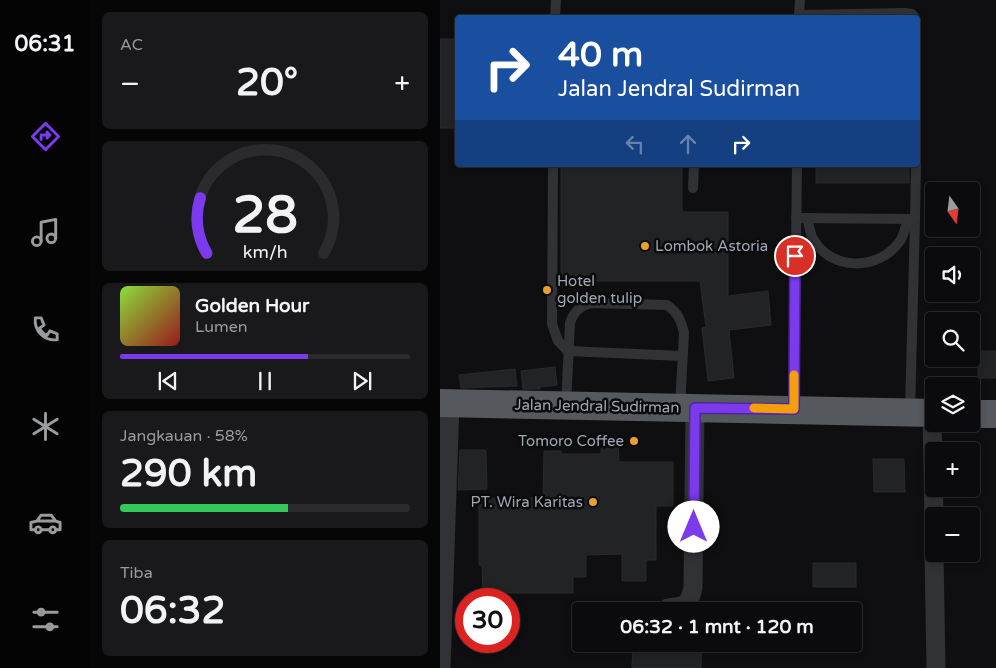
<!DOCTYPE html>
<html lang="id">
<meta charset="utf-8">
<style>
body{margin:0;font-family:"Varela Round",sans-serif;background:#19191b;color:#f1f3f6;height:100vh;display:flex;flex-direction:column;font-size:19px;white-space:nowrap}
*{box-sizing:border-box;margin:0}
p{font-size:16px;color:#9a9b9d}
.icon{flex:none;width:28px;height:28px;fill:none;stroke:currentColor;stroke-width:2;stroke-linecap:round;stroke-linejoin:round}
.map{position:relative;flex:1;overflow:hidden}
.side{display:flex;flex-direction:column;gap:12px;padding:12px;background:#060607;width:350px}
.side>*{flex:none}
.hud{position:absolute;left:15px;top:15px;width:465px;height:152px;border-radius:5px;box-shadow:0 2px 8px #0003,0 0 0 1px #2b2b2e;background:#1a4fa0;color:#fff;overflow:hidden}
.needle{width:32px;rotate:166deg}
.controls{position:absolute;left:485px;top:182px;display:grid;gap:10px}
.controls a{display:grid;place-items:center;width:55px;height:55px;border-radius:5px;background:#0b0b0d;box-shadow:0 2px 8px #0003,0 0 0 1px #2b2b2e;font-size:25px}
.speed{position:absolute;left:15px;top:588px;display:flex;gap:10px;font-size:25px;font-weight:700;text-align:center}
.speed>*{display:grid;place-content:center;width:65px;height:65px;border-radius:50%;background:#0b0b0d;box-shadow:0 2px 8px #0003,0 0 0 1px #2b2b2e;line-height:1}
.speed .limit{border:8px solid #d22;background:#fff;color:#111}
.pin{position:absolute;display:grid;place-items:center;width:42px;height:42px;color:#fff;margin:-21px;border:2px solid #fff;border-radius:50%;box-shadow:0 1px 5px #0007}
.me{position:absolute;width:55px;margin:-28px;rotate:0deg;stroke-linejoin:round;filter:drop-shadow(0 0 4px #0008)}
.turn{display:flex;align-items:center;gap:18px;height:105px;padding:0 20px;font-size:22px}
.turn .icon{width:65px;height:65px;stroke-width:2.5}
.turn b{display:block;font-size:35px;line-height:42px}
.lanes{display:flex;align-items:center;height:48px;padding:0 20px;background:#0003;justify-content:center;gap:25px;direction:ltr}
.lanes .off{opacity:.35}
.big{font-size:38px;font-weight:800;line-height:1.1}
.side .widget{flex:1;display:flex;flex-direction:column;justify-content:center;gap:8px;min-width:0;padding:0 18px;border-radius:8px;background:#19191b}
.side .dial{align-items:center;gap:0}
.dial svg{height:130px;overflow:visible;fill:none;stroke:#2b2b2e;stroke-width:7;stroke-linecap:round;text-anchor:middle}
.dial text{fill:#f1f3f6;stroke:none}
.song{display:flex;align-items:center;gap:15px}
.cover{width:60px;height:60px;border-radius:8px;background:linear-gradient(135deg,hsl(90 70% 55%),hsl(0 70% 35%))}
.played{height:5px;border-radius:2px;background:linear-gradient(90deg,#7c3aed 65%,#2b2b2e 65%)}
.keys{display:flex;justify-content:space-around;direction:ltr}
.heat{display:flex;justify-content:space-between;align-items:center;font-size:28px;direction:ltr}
.charge{height:8px;border-radius:4px;background:linear-gradient(90deg,#34c759 58%,#2b2b2e 0)}
.trip{position:absolute;left:132px;top:602px;width:290px;height:50px;border-radius:5px;background:#0b0b0d;box-shadow:0 2px 8px #0003,0 0 0 1px #2b2b2e;font-weight:800;line-height:50px;text-align:center}
main{display:flex;flex:1;min-height:0}
.tabs{display:flex;flex-direction:column;width:90px;justify-content:space-around;align-items:center;background:#040405;color:#9a9b9d}
.tabs .icon{width:35px;height:35px}
.tabs .active{color:#7c3aed}
.tabs b{font-size:22px;color:#f1f3f6}
.map>svg:first-child{display:block}
.building{fill:#222325;stroke:#292a2d}
.lines{fill:none;stroke-linecap:round;stroke-linejoin:round}
.service{stroke:#313235;stroke-width:10}
.minor{stroke:#313235;stroke-width:19}
.trunk{stroke:#55585d;stroke-width:28}
.route-casing{stroke:#51269a;stroke-width:12}
.route{stroke:#7c3aed;stroke-width:9}
.slow{stroke:#f59e0b;stroke-width:9}
.poi-dot{fill:#e9a02f;stroke:#0a0b0c;stroke-width:2}
.labels{text-anchor:middle;stroke-width:5;stroke-linejoin:round;paint-order:stroke}
.poi-label{font-size:15px;fill:#a1a7b1;stroke:#0a0b0c;text-anchor:start}
.street-label{font-size:15px;fill:#a1a7b1;stroke:#0a0b0c}
</style>
<main>
<nav class="tabs">
<b>06:31</b>
<svg class="icon active" aria-label="directions" viewBox="0 0 24 24"><path d="M12 3l9 9-9 9-9-9zM9 14v-3h6M13 9l2 2-2 2"/></svg>
<svg class="icon" aria-label="music" viewBox="0 0 24 24"><path d="M9 18V5l10-2v13"/><circle cx="6" cy="18" r="3"/><circle cx="16" cy="16" r="3"/></svg>
<svg class="icon" aria-label="phone" viewBox="0 0 24 24"><path d="M5 4h4l2 5-3 2q2 4 5 5l2-3 5 2v4C11 20 4 13 5 4z"/></svg>
<svg class="icon" aria-label="climate" viewBox="0 0 24 24"><path d="M12 3v18M4 7l16 10M4 17L20 7"/></svg>
<svg class="icon" aria-label="car" viewBox="0 0 24 24"><path d="M5 17H2v-5l4-1 3-4h7l3 4 3 1v5h-3M9 17h6M6 11h13"/><circle cx="7" cy="17" r="2"/><circle cx="17" cy="17" r="2"/></svg>
<svg class="icon" aria-label="filters" viewBox="0 0 24 24"><path d="M4 7h16M4 17h16"/><circle cx="9" cy="7" r="2"/><circle cx="15" cy="17" r="2"/></svg>
</nav>
<section class="side">
<div class="widget"><p>AC</p>
<div class="heat"><a>−</a><b class="big">20°</b><a>+</a></div>
</div>
<div class="widget dial"><svg viewBox="0 0 100 80">
<path d="M14 69A42 42 0 1 1 86 69"/>
<path d="M14 69A42 42 0 0 1 10 35" stroke="#7c3aed"/>
<text x="50" y="56" font-size="32" font-weight="700">28</text>
<text x="50" y="72" font-size="11">km/h</text>
</svg></div>
<div class="widget">
<div class="song"><i class="cover"></i><div><b>Golden Hour</b><p>Lumen</p></div></div>
<div class="played"></div>
<div class="keys"><svg class="icon" aria-label="previous" viewBox="0 0 24 24"><path d="M18 5L8 12l10 7zM5 5v14"/></svg><svg class="icon" aria-label="pause" viewBox="0 0 24 24"><path d="M8 5v14M16 5v14"/></svg><svg class="icon" aria-label="next" viewBox="0 0 24 24"><path d="M6 5l10 7-10 7zM19 5v14"/></svg></div>
</div>
<div class="widget"><p>Jangkauan · 58%</p><b class="big">290 km</b><div class="charge"></div></div>
<div class="widget"><p>Tiba</p><b class="big">06:32</b></div>
</section>
<div class="map">
<svg width="556" height="668" viewBox="0 0 556 668">
<rect width="100%" height="100%" fill="#0f0f11"/>
<g class="building">
<rect x="0" y="39" width="18" height="89"/>
<path d="M121,165H242V212H288V296L328,291L331,325L289,330L294,378L268,381L262,328L266,327L260,281H121Z"/>
<rect x="376" y="165" width="93" height="18"/>
<rect x="538" y="351" width="18" height="27"/>
<path d="M115,367L117,385L100,387V389H83L81,371Z"/>
<path d="M75,369L77,386L21,388L19,375Z"/>
<path d="M161,437H178L179,462H233V506H216V560H206V581H182V554L146,555V577H133V593H43L42,565H39V498H103L104,451H121V454H161Z"/>
<path d="M20,450H46L47,489L18,490Z"/>
<path d="M433,459H464L465,492H434Z"/>
<rect x="373" y="563" width="43" height="24"/>
<path d="M193,644H262L261,668H192Z"/>
</g>
<g class="lines">
<g class="service">
<path d="M359,15L360,0"/>
<path d="M115,18L116,0"/>
<path d="M359,18V15L465,13L472,14L475,18"/>
<path d="M113,165L112,324L118,341L128,351L242,356"/>
<path d="M253,188L254,165"/>
<path d="M356,218L475,219L470,411"/>
<path d="M367,218C369,224 370,232 372,237C390,272 439,271 460,241C464,235 466,226 468,219"/>
<path d="M475,219L476,165"/>
<path d="M126,405L130,323C134,311 140,306 152,303L227,305C238,313 241,320 244,333L240,407"/>
<path d="M354,408L357,165"/>
</g>
<g class="minor">
<path d="M492,413L494,520"/>
<path d="M494,554L496,668"/>
<path d="M228,608C246,606 249,606 253,587L255,408"/>
<path d="M1,668L10,403"/>
</g>
<g class="trunk">
<path d="M0,403L494,413"/>
<path d="M531,414H556"/>
</g>
</g>
<g class="lines">
<defs>
<path id="route" d="M254,527L255,408L354,409L355,256"/>
</defs>
<use href="#route" class="route-casing"/>
<use href="#route" class="route"/>
<path class="slow" d="M314,408L354,409V375"/>
</g>
<g class="poi-dot">
<circle cx="205" cy="246" r="5"/>
<circle cx="107" cy="290" r="5"/>
<circle cx="194" cy="441" r="5"/>
<circle cx="153" cy="502" r="5"/>
</g>
<g class="labels">
<g class="poi-label">
<text x="215" y="251">Lombok Astoria</text>
<text x="117" y="286">Hotel<tspan x="117" dy="17">golden tulip</tspan></text>
<text x="184" y="446" text-anchor="end">Tomoro Coffee</text>
<text x="143" y="507" text-anchor="end">PT. Wira Karitas</text>
</g>
<g class="street-label">
<text transform="translate(157 406) rotate(1)" y="5">Jalan Jendral Sudirman</text>
</g>
</g>
</svg>
<div class="controls">
<a><svg class="needle" viewBox="-14 -14 28 28"><path d="M0-13l5 13h-10z" fill="#e53935"/><path d="M0 13l5-13h-10z" fill="#9a9b9d"/></svg></a>
<a><svg class="icon" aria-label="sound" viewBox="0 0 24 24"><path d="M4 9h4l5-4v14l-5-4H4zM17 9q2 3 0 6"/></svg></a>
<a><svg class="icon" aria-label="search" viewBox="0 0 24 24"><circle cx="10" cy="10" r="6"/><path d="M15 15l6 6"/></svg></a>
<a><svg class="icon" aria-label="layers" viewBox="0 0 24 24"><path d="M12 4l9 5-9 5-9-5zM3 14l9 5 9-5"/></svg></a>
<a>+</a>
<a>−</a>
</div>
<div class="speed"><div class="limit">30</div></div>
<div class="pin" style="left:355px;top:256px;background:#d93025"><svg class="icon" aria-label="arrive" viewBox="0 0 24 24"><path d="M6 21V4h12l-3 4 3 4H6"/></svg></div>
<svg class="me" style="left:254px;top:527px" viewBox="-20 -20 40 40"><circle r="19" fill="#fff"/><path d="M0-13L10 11 0 6-10 11z" fill="#7c3aed"/></svg>
<div class="trip">06:32 · 1 mnt · 120 m</div>
<div class="hud">
<div class="turn"><svg class="icon" aria-label="right" viewBox="0 0 24 24"><path d="M7 20v-9h11M14 6l5 5-5 5"/></svg><div><b>40 m</b>Jalan Jendral Sudirman</div></div>
<div class="lanes"><svg class="icon off" aria-label="left" viewBox="0 0 24 24"><path d="M17 20v-9H6M10 6l-5 5 5 5"/></svg><svg class="icon off" aria-label="ahead" viewBox="0 0 24 24"><path d="M12 20V5M6 11l6-6 6 6"/></svg><svg class="icon" aria-label="right" viewBox="0 0 24 24"><path d="M7 20v-9h11M14 6l5 5-5 5"/></svg></div>
</div>
</div>
</main>
